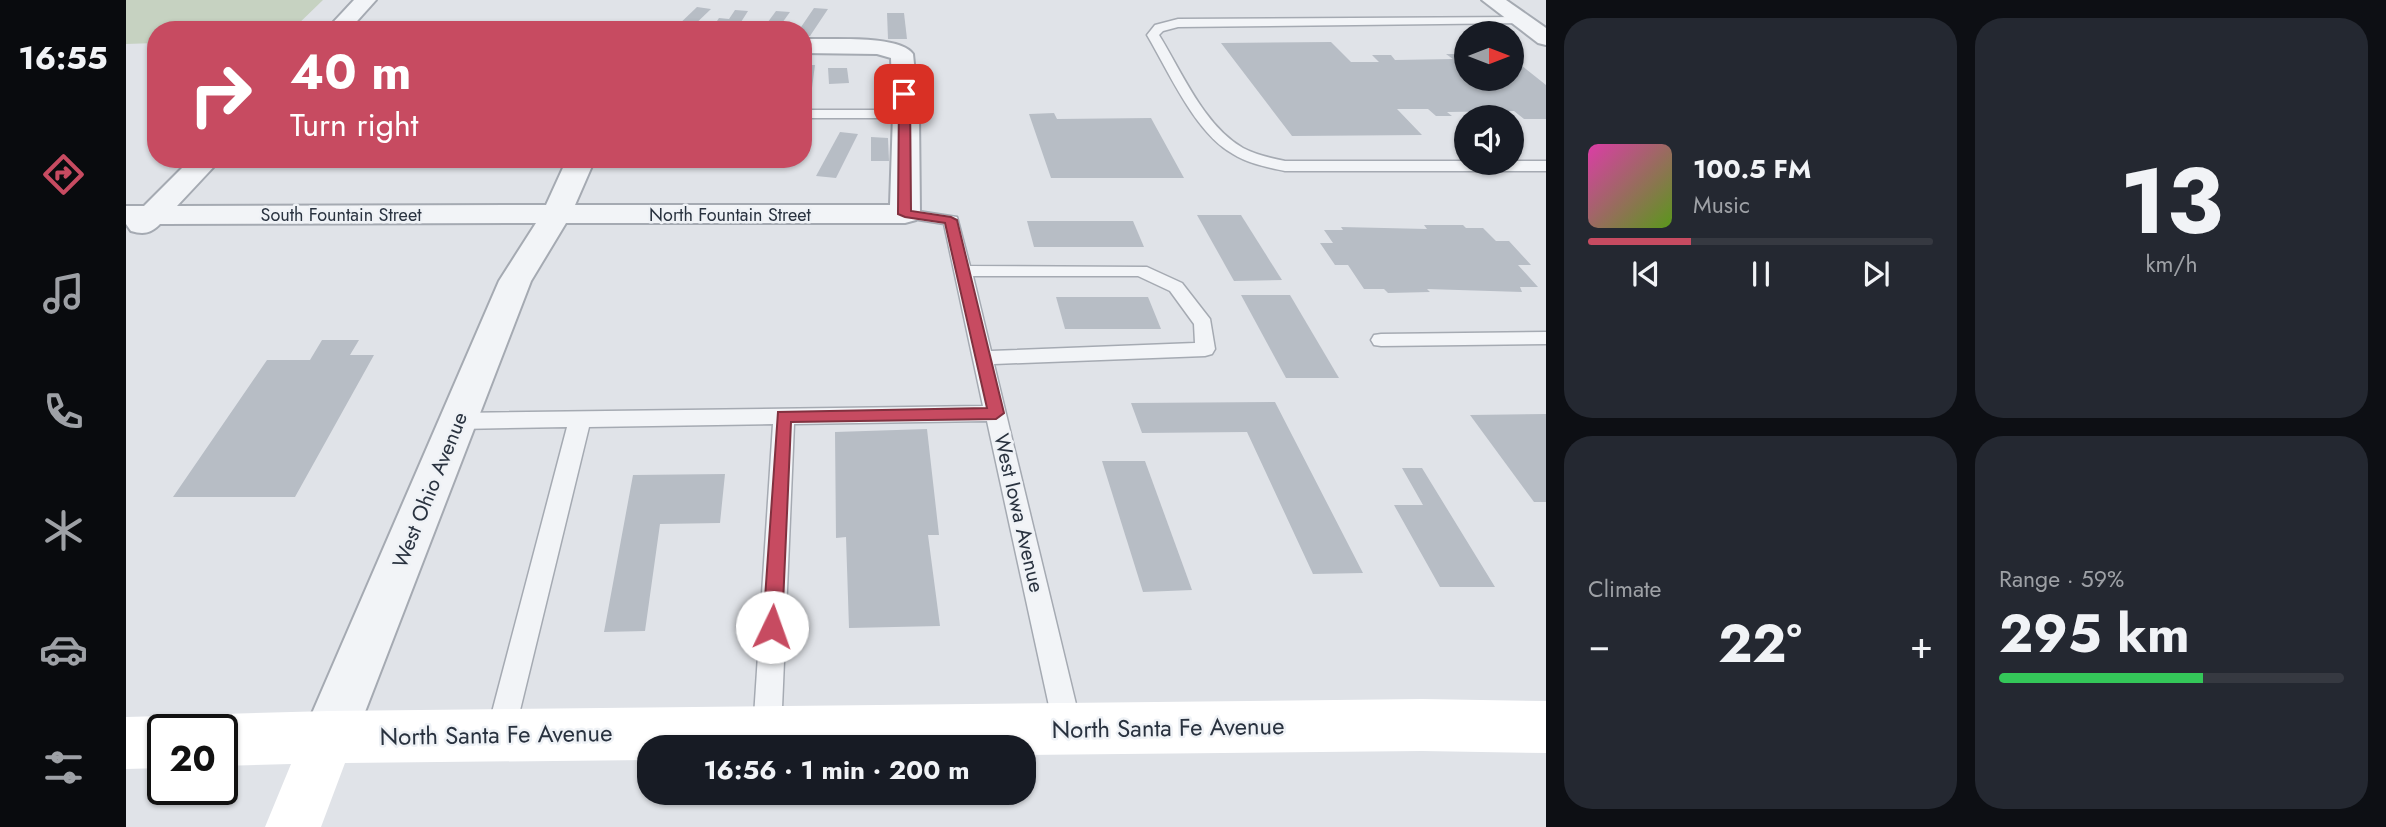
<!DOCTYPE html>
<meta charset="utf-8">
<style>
body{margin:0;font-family:Jost,sans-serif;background:#242831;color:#f1f3f6;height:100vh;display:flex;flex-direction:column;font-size:26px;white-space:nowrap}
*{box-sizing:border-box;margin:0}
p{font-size:23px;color:#9ea1a6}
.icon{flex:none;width:38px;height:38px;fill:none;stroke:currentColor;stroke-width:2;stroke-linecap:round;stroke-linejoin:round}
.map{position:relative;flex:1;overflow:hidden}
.sheet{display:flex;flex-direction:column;gap:18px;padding:18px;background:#0d0f14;width:840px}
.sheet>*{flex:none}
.hud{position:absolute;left:21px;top:21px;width:665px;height:147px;border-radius:28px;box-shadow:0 2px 5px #0004;background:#c74b61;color:#fff;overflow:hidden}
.needle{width:46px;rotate:90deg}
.controls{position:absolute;left:1328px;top:21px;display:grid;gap:14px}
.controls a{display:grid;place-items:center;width:70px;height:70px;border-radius:50%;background:#171b24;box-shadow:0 2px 5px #0004;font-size:35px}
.speed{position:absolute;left:21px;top:714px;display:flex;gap:14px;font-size:35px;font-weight:700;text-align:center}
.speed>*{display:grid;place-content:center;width:91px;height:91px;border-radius:50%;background:#171b24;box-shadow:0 2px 5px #0004;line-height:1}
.speed .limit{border:4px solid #111;border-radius:10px;background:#fff;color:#111}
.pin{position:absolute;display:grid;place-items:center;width:60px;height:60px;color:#fff;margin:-30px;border-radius:14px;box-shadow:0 4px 10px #0006}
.me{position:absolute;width:77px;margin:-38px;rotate:3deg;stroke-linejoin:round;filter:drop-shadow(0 0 5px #0008)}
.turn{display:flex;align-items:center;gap:24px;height:147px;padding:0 28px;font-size:32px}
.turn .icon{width:91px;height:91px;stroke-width:2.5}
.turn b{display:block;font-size:49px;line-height:60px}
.big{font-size:52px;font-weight:700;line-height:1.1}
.sheet .tile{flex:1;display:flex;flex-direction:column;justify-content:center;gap:10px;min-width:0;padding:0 24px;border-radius:28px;background:#242831}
.sheet .dial{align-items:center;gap:0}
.dial b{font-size:91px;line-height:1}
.song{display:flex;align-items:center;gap:21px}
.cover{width:84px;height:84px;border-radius:10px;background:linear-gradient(135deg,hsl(320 70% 55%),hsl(90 70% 35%))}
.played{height:7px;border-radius:4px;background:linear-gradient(90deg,#c74b61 30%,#363941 30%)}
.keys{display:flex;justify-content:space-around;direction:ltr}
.heat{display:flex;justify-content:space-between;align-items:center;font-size:38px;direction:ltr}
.charge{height:10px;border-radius:5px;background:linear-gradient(90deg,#34c759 59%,#363941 0)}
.sheet .tiles{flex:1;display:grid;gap:18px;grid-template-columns:repeat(2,1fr)}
.trip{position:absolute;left:511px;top:735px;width:399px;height:70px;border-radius:28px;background:#171b24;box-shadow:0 2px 5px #0004;font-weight:700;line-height:70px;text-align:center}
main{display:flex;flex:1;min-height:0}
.menu{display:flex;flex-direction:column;width:126px;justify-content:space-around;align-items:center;background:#090b0e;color:#9ea1a6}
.menu .icon{width:49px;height:49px}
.menu .selected{color:#c74b61}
.menu b{font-size:32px;color:#f1f3f6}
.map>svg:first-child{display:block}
.green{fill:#c6d2c1}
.building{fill:#b7bdc5}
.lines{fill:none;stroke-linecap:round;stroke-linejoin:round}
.service-casing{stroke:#a5aab2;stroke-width:3}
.minor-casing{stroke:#a5aab2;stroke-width:4}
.service{fill:#f2f4f7;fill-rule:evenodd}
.minor{fill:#f2f4f7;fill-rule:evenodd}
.secondary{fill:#fff;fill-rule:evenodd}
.route{fill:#c74b61;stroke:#81313f;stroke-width:2}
.labels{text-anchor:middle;stroke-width:5;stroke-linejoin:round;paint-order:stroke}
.far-street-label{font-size:18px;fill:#29323f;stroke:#eff2f6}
.street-label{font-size:21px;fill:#29323f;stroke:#eff2f6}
.near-street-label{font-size:24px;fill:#29323f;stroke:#eff2f6}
</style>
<main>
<nav class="menu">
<b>16:55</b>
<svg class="icon selected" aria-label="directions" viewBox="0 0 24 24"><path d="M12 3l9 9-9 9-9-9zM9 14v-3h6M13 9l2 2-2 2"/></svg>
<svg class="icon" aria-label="music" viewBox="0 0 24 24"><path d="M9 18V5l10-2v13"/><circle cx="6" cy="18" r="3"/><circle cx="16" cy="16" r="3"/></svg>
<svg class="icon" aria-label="phone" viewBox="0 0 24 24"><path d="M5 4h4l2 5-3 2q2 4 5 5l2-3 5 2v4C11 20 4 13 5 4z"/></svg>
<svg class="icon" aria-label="climate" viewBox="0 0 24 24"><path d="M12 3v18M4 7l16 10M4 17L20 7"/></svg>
<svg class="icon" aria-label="car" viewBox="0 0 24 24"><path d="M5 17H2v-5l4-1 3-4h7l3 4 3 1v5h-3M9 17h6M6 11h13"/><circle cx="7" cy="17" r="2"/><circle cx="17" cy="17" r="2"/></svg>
<svg class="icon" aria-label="filters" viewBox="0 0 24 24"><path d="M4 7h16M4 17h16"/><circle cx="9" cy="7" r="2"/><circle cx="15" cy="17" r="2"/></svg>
</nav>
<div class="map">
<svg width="1420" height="827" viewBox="0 0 1420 827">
<rect width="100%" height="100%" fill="#e0e3e8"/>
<path class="green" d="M0,0H197L166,30H30V43L0,44Z"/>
<g class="building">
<path d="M571,7L585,9L563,30H547Z"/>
<path d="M688,8L702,9L684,36H677V30H673Z"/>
<path d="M609,10L622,11L610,30H585L593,18L603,19Z"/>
<path d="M650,11L664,12L651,30H636Z"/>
<path d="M761,13H778L781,39H762Z"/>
<path d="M1205,42L1225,62H1253L1246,55H1265L1269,60L1327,59L1320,54H1340V79H1386V58L1420,85V119H1398L1388,111L1321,112L1326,116H1310L1302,109H1271L1296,135L1166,136L1095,43Z"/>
<path d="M677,65H689L686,88H677Z"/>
<path d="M702,68H721L723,83L703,84Z"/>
<path d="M928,113L931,119L1025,118L1058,178H925L903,114Z"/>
<path d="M714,132L732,134L710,178L690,176Z"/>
<path d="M745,137L762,138L763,161H745Z"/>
<path d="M1071,215H1115L1156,280L1108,281Z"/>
<path d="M901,221H1007L1018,247H908Z"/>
<path d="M1298,225H1337L1340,228H1357L1370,241H1383L1405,265H1392L1412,287H1394L1396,292L1301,289L1304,292L1262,293L1258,289H1238L1222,265H1209L1194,243H1207L1198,230H1217L1215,227L1301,229Z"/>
<path d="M1115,295H1164L1213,378H1160Z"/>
<path d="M930,297H1022L1035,329H939Z"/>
<path d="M196,340H233L224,355H248L169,497H47L141,360H184Z"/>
<path d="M1149,402L1237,573L1187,574L1121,432L1016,433L1005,403Z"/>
<path d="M1420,414V502H1408L1344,415Z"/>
<path d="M801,429L813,535H802L814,626L723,628L720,537L710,538L709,432Z"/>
<path d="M976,461H1019L1066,590L1017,592Z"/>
<path d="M1276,468H1296L1369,587H1314L1268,505H1297Z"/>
<path d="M599,474L594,523L534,524L519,631L478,632L507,475Z"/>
</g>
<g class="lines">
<defs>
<g id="service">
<path d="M1396,17L1400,19V23L1052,27L1037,31L1033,35C1056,72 1078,126 1117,148C1130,155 1145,158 1159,161H1420V171H1159C1141,167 1123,164 1107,154C1069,133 1043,72 1021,35L1029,25L1052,19Z"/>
<path d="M677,110H780L787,114L780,118H677Z"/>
<path d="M779,209L831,217L844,266L1021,267L1056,283L1084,319L1089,349L1086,354L1079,356L868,364L956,729L952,739L942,743L932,739L928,729L861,421L668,424L655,732L651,742L641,746L631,742L627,732L647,424L463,427L388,735L384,745L374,749L364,745L360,735L441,427L332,429L325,427L321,421L325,415L332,413L857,406L818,224L773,217L771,214ZM847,276H1012L1044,291L1068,324L1069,343L865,351Z"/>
<path d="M1420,332V344L1255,346L1248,345L1245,340L1248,335L1255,334Z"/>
</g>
<g id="minor">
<path d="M228,0H250L223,30H200Z"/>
<path d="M1356,0H1380L1420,28V45L1412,43Z"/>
<path d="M677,39C701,40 774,34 787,54L793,114L794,214L790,220L779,223H440L405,281L222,756L203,763L184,756L177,737L184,718L373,281L410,223L34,224C25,233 18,235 5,231L0,224V206H18L65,159H95L51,206L420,205L441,159H469L449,205H764L767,114L765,58L751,54L677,53Z"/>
</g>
</defs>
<use href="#service" class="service-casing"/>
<use href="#minor" class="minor-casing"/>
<use href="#service" class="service"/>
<use href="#minor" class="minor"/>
<g class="secondary">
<path d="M1296,699L1420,701V753L1296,751L898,755V747H523V760L219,763L195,827H139L165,764L96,766V730H74L77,721L96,714L203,711Z"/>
<path d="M37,716L56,723L58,730H37V768L0,769V717Z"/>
</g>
</g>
<path class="route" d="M778,91L784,94L785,211L825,217L831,220L878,413L870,419L665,422L656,627L653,633L646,636L639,633L637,627L652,412L861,408L819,223L779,217L772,214L773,94Z"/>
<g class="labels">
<g class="far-street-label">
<text x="215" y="221">South Fountain Street</text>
<text x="604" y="221">North Fountain Street</text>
</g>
<g class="street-label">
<text transform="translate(304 490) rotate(-68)" y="7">West Ohio Avenue</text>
<text transform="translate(893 513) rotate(77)" y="7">West Iowa Avenue</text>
</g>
<g class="near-street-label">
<text transform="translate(1042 728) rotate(-1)" y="8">North Santa Fe Avenue</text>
<text transform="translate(370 735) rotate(-1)" y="8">North Santa Fe Avenue</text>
</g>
</g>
</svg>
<div class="controls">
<a><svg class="needle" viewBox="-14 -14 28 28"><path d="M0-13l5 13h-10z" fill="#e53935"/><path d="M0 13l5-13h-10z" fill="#9ea1a6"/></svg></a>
<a><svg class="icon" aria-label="sound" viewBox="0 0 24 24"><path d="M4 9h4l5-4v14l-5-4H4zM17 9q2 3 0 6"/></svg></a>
</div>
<div class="speed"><div class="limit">20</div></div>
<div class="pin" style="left:778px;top:94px;background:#d93025"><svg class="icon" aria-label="arrive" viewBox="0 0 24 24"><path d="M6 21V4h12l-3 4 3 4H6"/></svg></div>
<svg class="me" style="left:646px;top:627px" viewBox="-20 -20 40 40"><circle r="19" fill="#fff"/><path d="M0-13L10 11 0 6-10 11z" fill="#c74b61"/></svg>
<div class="trip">16:56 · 1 min · 200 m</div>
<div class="hud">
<div class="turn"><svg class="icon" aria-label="right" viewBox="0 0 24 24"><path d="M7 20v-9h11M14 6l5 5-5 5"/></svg><div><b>40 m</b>Turn right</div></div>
</div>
</div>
<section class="sheet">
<div class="tiles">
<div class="tile">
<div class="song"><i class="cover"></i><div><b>100.5 FM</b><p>Music</p></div></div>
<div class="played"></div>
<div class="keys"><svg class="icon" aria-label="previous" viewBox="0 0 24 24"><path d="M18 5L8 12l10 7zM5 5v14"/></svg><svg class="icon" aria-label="pause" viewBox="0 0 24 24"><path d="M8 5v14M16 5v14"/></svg><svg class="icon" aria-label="next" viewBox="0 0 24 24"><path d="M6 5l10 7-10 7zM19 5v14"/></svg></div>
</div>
<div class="tile dial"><b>13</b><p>km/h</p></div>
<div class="tile"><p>Climate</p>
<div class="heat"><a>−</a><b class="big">22°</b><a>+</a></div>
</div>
<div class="tile"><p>Range · 59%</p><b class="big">295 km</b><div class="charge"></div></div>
</div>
</section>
</main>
